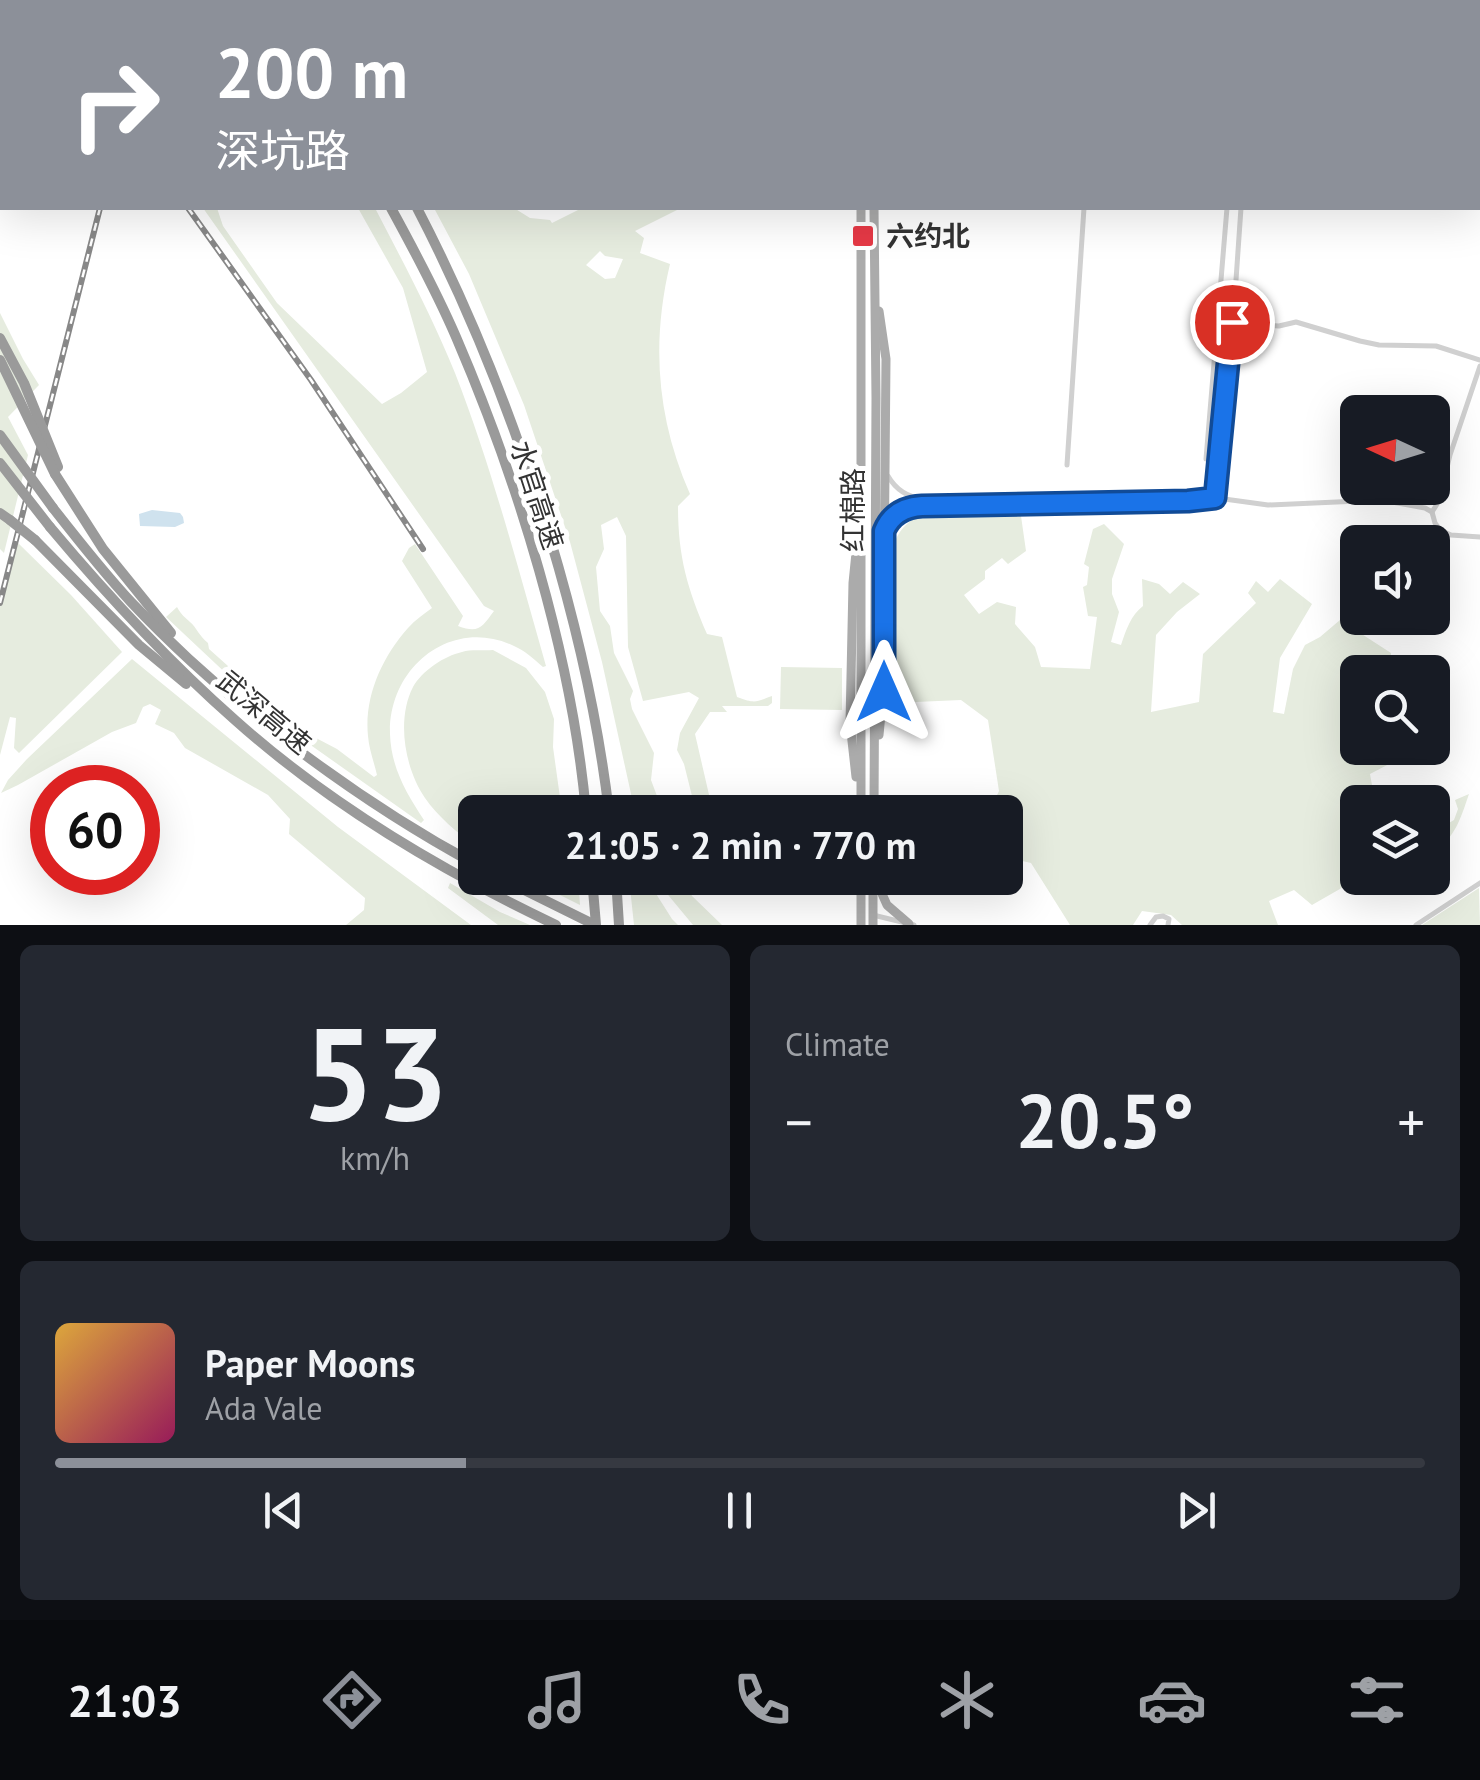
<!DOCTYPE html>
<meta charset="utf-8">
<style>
body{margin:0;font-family:"PT Sans","Noto Sans SC",sans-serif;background:#242831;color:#f1f3f6;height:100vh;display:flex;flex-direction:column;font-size:38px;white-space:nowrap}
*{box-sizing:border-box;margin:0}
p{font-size:32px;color:#9ea1a6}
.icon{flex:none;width:55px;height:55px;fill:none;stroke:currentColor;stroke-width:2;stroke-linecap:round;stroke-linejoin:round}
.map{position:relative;height:925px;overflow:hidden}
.details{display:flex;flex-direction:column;gap:20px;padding:20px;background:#0d0f14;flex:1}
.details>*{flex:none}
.guide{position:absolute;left:0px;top:0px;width:1480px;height:210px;box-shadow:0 10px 40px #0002;background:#8c9099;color:#fff;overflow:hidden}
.needle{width:65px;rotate:274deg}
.controls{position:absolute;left:1340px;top:395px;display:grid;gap:20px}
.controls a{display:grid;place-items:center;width:110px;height:110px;border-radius:15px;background:#171b24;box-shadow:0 10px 40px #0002;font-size:50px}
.speed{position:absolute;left:30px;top:765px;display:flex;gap:20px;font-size:50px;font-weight:700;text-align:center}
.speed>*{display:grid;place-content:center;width:130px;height:130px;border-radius:50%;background:#171b24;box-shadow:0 10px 40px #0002;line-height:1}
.speed .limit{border:15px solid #d22;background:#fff;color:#111}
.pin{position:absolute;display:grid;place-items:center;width:85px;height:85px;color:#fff;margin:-42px;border:5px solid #fff;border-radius:50%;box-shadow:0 2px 10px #0007}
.me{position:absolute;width:110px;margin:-55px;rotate:0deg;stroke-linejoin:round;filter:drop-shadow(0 0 8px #0008)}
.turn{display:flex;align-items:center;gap:35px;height:210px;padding:0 50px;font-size:45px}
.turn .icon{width:130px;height:130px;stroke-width:2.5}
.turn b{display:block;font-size:70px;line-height:85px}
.big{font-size:75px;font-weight:700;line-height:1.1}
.details .card{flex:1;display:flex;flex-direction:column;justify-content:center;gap:15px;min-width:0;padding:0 35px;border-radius:15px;background:#242831}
.details .dial{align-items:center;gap:0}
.dial b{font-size:130px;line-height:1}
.song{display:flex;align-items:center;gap:30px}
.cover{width:120px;height:120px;border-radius:15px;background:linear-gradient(135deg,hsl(40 70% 55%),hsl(330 70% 35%))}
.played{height:10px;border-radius:5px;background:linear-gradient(90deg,#8c9099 30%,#363941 30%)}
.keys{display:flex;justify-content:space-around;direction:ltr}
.heat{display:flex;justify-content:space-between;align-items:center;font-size:55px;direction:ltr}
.details .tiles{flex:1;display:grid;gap:20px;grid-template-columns:1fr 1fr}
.card:last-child{grid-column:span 2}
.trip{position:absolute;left:458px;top:795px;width:565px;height:100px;border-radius:15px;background:#171b24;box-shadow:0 10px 40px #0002;font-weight:700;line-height:100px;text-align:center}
.dock{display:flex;height:160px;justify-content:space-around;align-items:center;background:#090b0e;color:#9ea1a6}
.dock .icon{width:70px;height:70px}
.dock .on{color:#8c9099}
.dock b{font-size:45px;color:#f1f3f6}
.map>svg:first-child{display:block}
.green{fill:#e6ecdf;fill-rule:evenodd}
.water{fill:#cfe2ee}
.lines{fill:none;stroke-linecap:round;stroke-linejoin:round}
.minor{stroke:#d0d0d0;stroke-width:5}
.tertiary{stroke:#d0d0d0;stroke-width:6}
.primary{stroke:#ababab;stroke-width:9}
.motorway{stroke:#9a9a9a;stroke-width:10}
.rail-casing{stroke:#888;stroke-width:6}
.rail{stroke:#fff;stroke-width:2.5;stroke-dasharray:8;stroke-linecap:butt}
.motorway-bridge{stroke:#9a9a9a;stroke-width:10}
.route-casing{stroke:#114b97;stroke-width:25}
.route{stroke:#1a73e8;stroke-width:18}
.poi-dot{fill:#e63946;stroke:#fff;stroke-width:4}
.labels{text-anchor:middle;stroke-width:10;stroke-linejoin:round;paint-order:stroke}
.poi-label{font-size:28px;font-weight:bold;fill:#333;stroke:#fff;text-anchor:start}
.street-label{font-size:28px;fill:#333;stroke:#fff}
</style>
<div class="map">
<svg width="1480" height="925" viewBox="0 0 1480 925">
<rect width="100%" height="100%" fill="#fff"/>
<g class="green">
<path d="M203,208H217L223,226L277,303L382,404L401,393L427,372L403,288L358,208H375C403,262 432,316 455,373C492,468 518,568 546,666L543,667C536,661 528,653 518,648C455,614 388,665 390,734C391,767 406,793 424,820L421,823L312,746L249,695L166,617L177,607C182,616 184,616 190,622C197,628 199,636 208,643L209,649L247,683L316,738L337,749L374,777L377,775C374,762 369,749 368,736C364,697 382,657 408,628C415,620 424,614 432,608L402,561L409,548L415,544L463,616L458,626C479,634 482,627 494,611L484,606Z"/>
<path d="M434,208H514L530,218L550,220L552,223L582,208H681L635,231L644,238L640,253L670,264C651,344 657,419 690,494L678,506C678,556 687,588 707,634L722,637L737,697C756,704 755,702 772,696V703L768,706H722L727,712H710L695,734L713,812H696L684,764L677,750L680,733L699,698L689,692L643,701L628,647L626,536L617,517L601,525L604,549L596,567L600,611L610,626L614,653L633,691L630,699L632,709L654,753L651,780L663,812H635L602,662L570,542L524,405L469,274ZM600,251L605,256L623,259L615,278L605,279L586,265Z"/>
<path d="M0,313L23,359L39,385L8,417L28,455L4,553L0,549Z"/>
<path d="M921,515L1021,516L1026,551L1008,564L1002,558L985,571V579L964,595L979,614L997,602L1016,607L1015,624L1035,647L1041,667L1090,669L1097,617L1088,616L1083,587L1087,585L1089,567L1084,564L1093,529L1104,524L1124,544L1112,579V594L1119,612L1111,642L1121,645C1126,630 1131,615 1143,606L1142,579L1159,584L1170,594L1183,582L1200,594L1177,612L1156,635L1151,712L1199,702L1203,654L1256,603L1248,593L1256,581L1268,592L1280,579L1312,604L1280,658L1273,712L1284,714L1293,669L1305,645L1320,637L1340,620L1391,653V672H1358V748H1388L1391,763L1370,774L1375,802H1358L1359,878L1312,905L1294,890L1269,901L1278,925H1182L1171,915L1142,911L1133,925H1070L1031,863L1005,857V840L1012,837L1010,826L1005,825V812H989L999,791L988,720L961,700L893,703L895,541C901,528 908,521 921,515Z"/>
<path d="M18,543L71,595L122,652L19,753L14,748L16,718L10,717L0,755V606Z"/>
<path d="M493,650L526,668L545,692L554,719L553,747L562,812H475V846C457,832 438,817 425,798C405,769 396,720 413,687C422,671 444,656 462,652C471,649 483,651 493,650Z"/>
<path d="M132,659L338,827L471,925H346L364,910L365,898L289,834L290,819L268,795L185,748L174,733L155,724L161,710L150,704L143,707L136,723L112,732L18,785L1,793L8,780L27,759Z"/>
<path d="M781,667L842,668V710L780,709Z"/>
<path d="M1469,794C1460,820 1456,836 1433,853V832L1454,820L1458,809L1455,800Z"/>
<path d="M526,878H578L580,905Z"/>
<path d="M629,878H646L672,919L678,925H634Z"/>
<path d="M659,878H684L692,896L722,925H693L664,890Z"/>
<path d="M702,878L748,880L746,885L703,892Z"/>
<path d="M450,883L500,912L530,925H498L448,888Z"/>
<path d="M1479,888L1480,925H1422Z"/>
</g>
<path class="water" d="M152,510L180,513L183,517L184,523L175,527L140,526L139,514Z"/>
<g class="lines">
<g class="minor">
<path d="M985,0V2"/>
<path d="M1257,2V0"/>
<path d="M1263,2L1264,0"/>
<path d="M1478,30H1480"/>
<path d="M1234,323L1279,326L1296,322L1360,341L1379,345L1436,346L1480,360"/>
<path d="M1206,459L1227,208"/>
<path d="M1067,465L1084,208"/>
<path d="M888,476C896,490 907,497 923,499L1188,494L1268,505L1381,500L1425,508L1432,512L1435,523L1440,530L1451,535L1480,537"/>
<path d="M1215,499L1233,323L1241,208"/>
<path d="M1432,512L1439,501L1450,455L1480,366"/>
<path d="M886,526L897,513L915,506L1207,500"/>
<path d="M873,915L914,925"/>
<path d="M1150,925L1156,917L1163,916L1169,919L1168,925"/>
<path d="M1416,925L1480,883"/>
</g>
<g class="tertiary">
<path d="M619,0L620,2"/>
<path d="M627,0L628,2"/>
<path d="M1478,156L1480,157"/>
<path d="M1478,162H1480"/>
</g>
<g class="primary">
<path d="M862,0V2"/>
<path d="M876,0V2"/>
<path d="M856,553L853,583L850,723L856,777"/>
<path d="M879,735L883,692L886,359L879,311"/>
<path d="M861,812V208"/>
<path d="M874,812L876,398L874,208"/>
<path d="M861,878V925"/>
<path d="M875,878L887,905L909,924"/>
<path d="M873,925V883"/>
</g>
<g class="motorway">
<path d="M285,0L286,2"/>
<path d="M309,0L311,2"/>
<path d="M391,208C414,250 437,293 456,337C518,481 572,656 586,812"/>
<path d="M417,208C472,314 515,423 550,538C577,628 598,719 609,812"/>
<path d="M55,474L103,549L171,633"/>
<path d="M53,508C78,540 103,572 131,602C225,702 355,799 475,864"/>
<path d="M0,513L10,520"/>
<path d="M50,527C107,595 168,661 235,720C330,805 442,871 556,925"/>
<path d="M35,540L139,645L186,684"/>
<path d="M500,878L595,925"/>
<path d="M592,878L596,925"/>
<path d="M616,878L619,925"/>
</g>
<defs>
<g id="rail">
<path d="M52,0L53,2"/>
<path d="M162,2L163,0"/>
<path d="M188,208L311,380L423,549"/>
<path d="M0,603L100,208"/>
</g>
</defs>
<use href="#rail" class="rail-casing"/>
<use href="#rail" class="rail"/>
<g class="motorway-bridge">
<path d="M0,338L24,383L58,467"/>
<path d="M0,360L55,474"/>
<path d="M0,435L53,508"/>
<path d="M0,463L50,527"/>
<path d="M10,520L35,540"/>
</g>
</g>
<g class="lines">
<defs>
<path id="route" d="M884,692V531C891,514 905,507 922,506L1188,501L1215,498L1232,322"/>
</defs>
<use href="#route" class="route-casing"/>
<use href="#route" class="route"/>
</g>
<rect class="poi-dot" x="851" y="224" width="24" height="24" rx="5"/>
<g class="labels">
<g class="poi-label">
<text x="886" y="246">六约北</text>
</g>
<g class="street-label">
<text transform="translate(537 495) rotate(72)" y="10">水官高速</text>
<text transform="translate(853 510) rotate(-90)" y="10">红棉路</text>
<text transform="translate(264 712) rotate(40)" y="10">武深高速</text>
</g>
</g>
</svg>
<div class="controls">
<a><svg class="needle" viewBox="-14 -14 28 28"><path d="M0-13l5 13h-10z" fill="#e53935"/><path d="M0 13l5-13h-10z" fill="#9ea1a6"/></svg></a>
<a><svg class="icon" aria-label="sound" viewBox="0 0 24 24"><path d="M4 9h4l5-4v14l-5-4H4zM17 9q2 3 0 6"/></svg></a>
<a><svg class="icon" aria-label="search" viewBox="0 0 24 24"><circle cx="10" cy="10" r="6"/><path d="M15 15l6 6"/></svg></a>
<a><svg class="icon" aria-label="layers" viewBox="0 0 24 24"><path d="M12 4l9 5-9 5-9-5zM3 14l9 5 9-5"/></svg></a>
</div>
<div class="speed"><div class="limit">60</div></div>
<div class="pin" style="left:1232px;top:322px;background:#d93025"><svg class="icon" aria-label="arrive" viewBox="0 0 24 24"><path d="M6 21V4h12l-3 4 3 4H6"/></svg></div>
<svg class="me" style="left:884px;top:692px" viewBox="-20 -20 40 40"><path d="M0-17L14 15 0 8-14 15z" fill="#1a73e8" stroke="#fff" stroke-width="4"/></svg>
<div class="trip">21:05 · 2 min · 770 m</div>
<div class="guide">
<div class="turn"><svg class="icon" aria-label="right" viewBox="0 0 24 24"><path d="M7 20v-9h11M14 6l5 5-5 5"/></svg><div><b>200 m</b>深坑路</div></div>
</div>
</div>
<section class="details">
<div class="tiles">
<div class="card dial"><b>53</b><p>km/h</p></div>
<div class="card"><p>Climate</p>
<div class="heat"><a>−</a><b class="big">20.5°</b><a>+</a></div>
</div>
<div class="card">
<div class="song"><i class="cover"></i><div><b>Paper Moons</b><p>Ada Vale</p></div></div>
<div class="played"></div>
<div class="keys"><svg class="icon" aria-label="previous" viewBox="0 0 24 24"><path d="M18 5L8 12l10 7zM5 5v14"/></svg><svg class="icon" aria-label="pause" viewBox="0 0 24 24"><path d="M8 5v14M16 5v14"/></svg><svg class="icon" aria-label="next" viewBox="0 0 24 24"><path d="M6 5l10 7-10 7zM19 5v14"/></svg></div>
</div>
</div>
</section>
<nav class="dock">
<b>21:03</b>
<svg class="icon on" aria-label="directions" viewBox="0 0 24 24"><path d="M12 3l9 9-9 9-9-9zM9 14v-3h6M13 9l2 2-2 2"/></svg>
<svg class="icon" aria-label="music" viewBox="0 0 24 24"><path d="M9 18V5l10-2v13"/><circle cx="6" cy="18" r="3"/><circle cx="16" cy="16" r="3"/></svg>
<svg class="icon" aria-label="phone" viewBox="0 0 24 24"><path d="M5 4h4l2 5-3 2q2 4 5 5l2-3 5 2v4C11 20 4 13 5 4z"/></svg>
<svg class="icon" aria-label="climate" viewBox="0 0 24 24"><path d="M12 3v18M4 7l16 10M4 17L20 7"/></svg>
<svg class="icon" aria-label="car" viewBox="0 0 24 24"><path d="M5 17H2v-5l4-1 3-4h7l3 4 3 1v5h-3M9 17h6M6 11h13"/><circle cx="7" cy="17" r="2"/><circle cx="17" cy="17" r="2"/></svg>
<svg class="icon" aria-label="filters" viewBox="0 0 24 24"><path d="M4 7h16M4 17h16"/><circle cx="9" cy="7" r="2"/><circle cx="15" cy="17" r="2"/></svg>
</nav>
